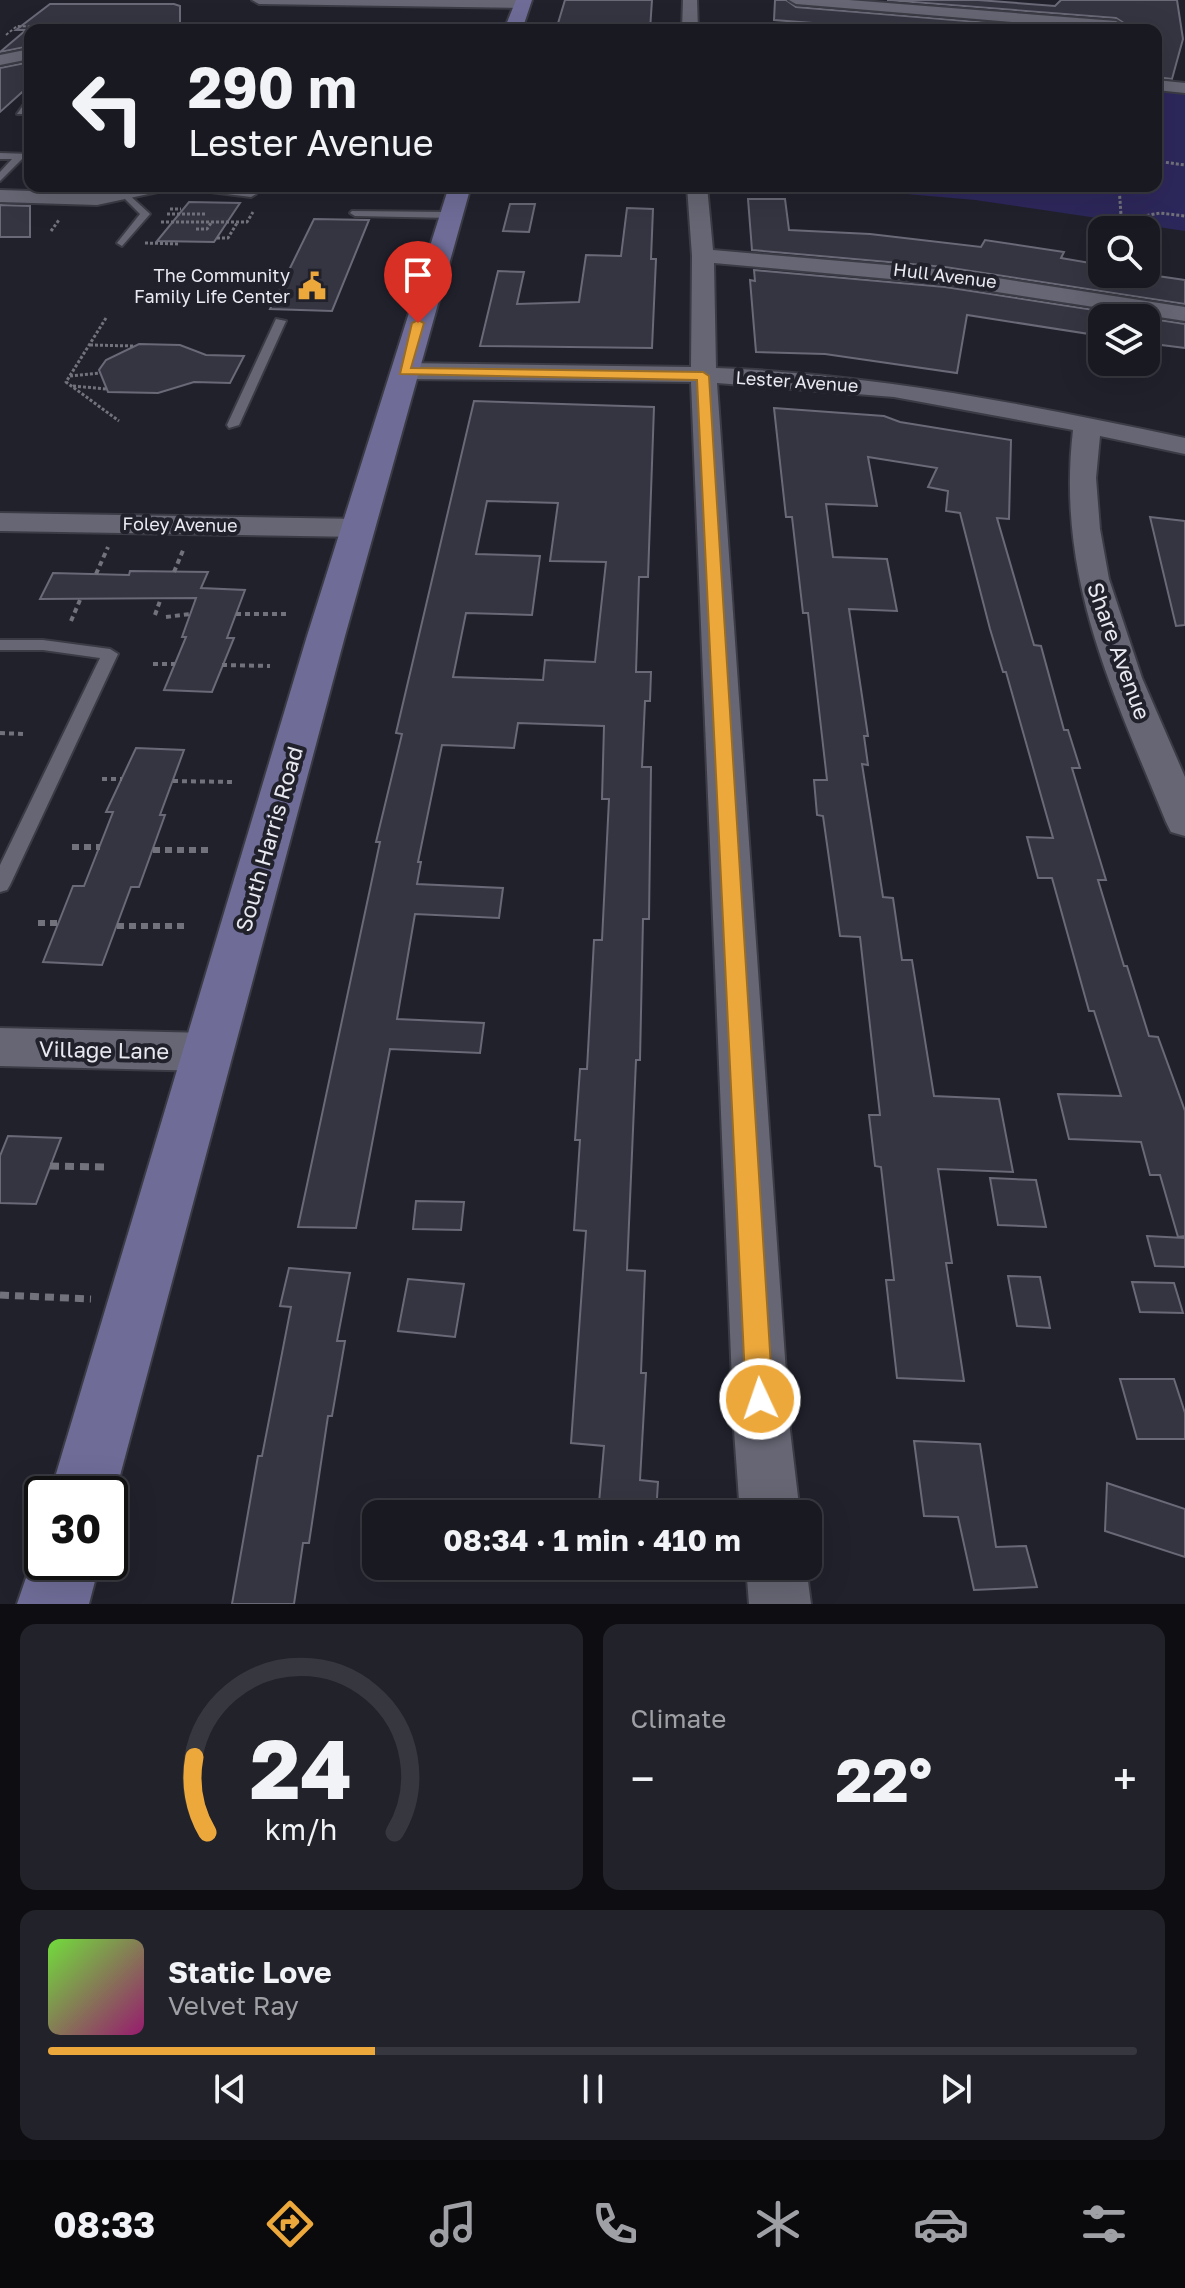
<!DOCTYPE html>
<meta charset="utf-8">
<style>
body{margin:0;font-family:"Golos Text",sans-serif;background:#22222a;color:#f1f3f6;height:100vh;display:flex;flex-direction:column;font-size:30px;white-space:nowrap}
*{box-sizing:border-box;margin:0}
p{font-size:26px;color:#9fa0a5}
.icon{flex:none;width:44px;height:44px;fill:none;stroke:currentColor;stroke-width:2;stroke-linecap:round;stroke-linejoin:round}
.map{position:relative;height:1604px;overflow:hidden}
.drawer{display:flex;flex-direction:column;gap:20px;padding:20px;background:#0e0e12;flex:1}
.drawer>*{flex:none}
.banner{position:absolute;left:24px;top:24px;width:1138px;height:168px;border-radius:16px;box-shadow:0 8px 32px #0002,0 0 0 2px #37383f;background:#191921;color:#f1f3f6;overflow:hidden}
.controls{position:absolute;left:1088px;top:216px;display:grid;gap:16px}
.controls a{display:grid;place-items:center;width:72px;height:72px;border-radius:16px;background:#191921;box-shadow:0 8px 32px #0002,0 0 0 2px #37383f;font-size:40px}
.speed{position:absolute;left:24px;top:1476px;display:flex;gap:16px;font-size:40px;font-weight:700;text-align:center}
.speed>*{display:grid;place-content:center;width:104px;height:104px;border-radius:50%;background:#191921;box-shadow:0 8px 32px #0002,0 0 0 2px #37383f;line-height:1}
.speed .limit{border:4px solid #111;border-radius:12px;background:#fff;color:#111}
.pin{position:absolute;display:grid;place-items:center;width:68px;height:68px;color:#fff;margin:-82px -34px;border-radius:50% 50% 50% 0;rotate:-45deg;box-shadow:0 0 8px #0007}
.pin .icon{rotate:45deg}
.me{position:absolute;width:88px;margin:-44px;rotate:357deg;stroke-linejoin:round;filter:drop-shadow(0 0 6px #0008)}
.turn{display:flex;align-items:center;gap:28px;height:168px;padding:0 32px;font-size:36px}
.turn .icon{width:104px;height:104px;stroke-width:2.5}
.turn b{display:block;font-size:56px;line-height:68px}
.big{font-size:60px;font-weight:700;line-height:1.1}
.drawer .widget{flex:1;display:flex;flex-direction:column;justify-content:center;gap:12px;min-width:0;padding:0 28px;border-radius:16px;background:#22222a}
.drawer .dial{align-items:center;gap:0}
.dial svg{height:208px;overflow:visible;fill:none;stroke:#37383f;stroke-width:7;stroke-linecap:round;text-anchor:middle}
.dial text{fill:#f1f3f6;stroke:none}
.song{display:flex;align-items:center;gap:24px}
.cover{width:96px;height:96px;border-radius:12px;background:linear-gradient(135deg,hsl(100 70% 55%),hsl(320 70% 35%))}
.played{height:8px;border-radius:4px;background:linear-gradient(90deg,#eda83b 30%,#37383f 30%)}
.keys{display:flex;justify-content:space-around;direction:ltr}
.heat{display:flex;justify-content:space-between;align-items:center;font-size:44px;direction:ltr}
.drawer .tiles{flex:1;display:grid;gap:20px;grid-template-columns:1fr 1fr}
.widget:last-child{grid-column:span 2}
.trip{position:absolute;left:362px;top:1500px;width:460px;height:80px;border-radius:16px;background:#191921;box-shadow:0 8px 32px #0002,0 0 0 2px #37383f;font-weight:700;line-height:80px;text-align:center}
.tabs{display:flex;height:128px;justify-content:space-around;align-items:center;background:#0a0a0d;color:#9fa0a5}
.tabs .icon{width:56px;height:56px}
.tabs .on{color:#eda83b}
.tabs b{font-size:36px;color:#f1f3f6}
.map>svg:first-child{display:block}
.green{fill:#2d285b}
.building{fill:#353542;stroke:#696977;stroke-width:2;fill-rule:evenodd}
.lines{fill:none;stroke-linecap:round;stroke-linejoin:round}
.service-casing{stroke:#3b3b45;stroke-width:4}
.minor-casing{stroke:#3b3b45;stroke-width:4}
.secondary-casing{stroke:#3b3b45;stroke-width:4}
.path-far4{stroke:#72727c;stroke-width:2;stroke-dasharray:3 2;stroke-linecap:butt}
.path-far3{stroke:#72727c;stroke-width:3;stroke-dasharray:3 2;stroke-linecap:butt}
.path-far2{stroke:#72727c;stroke-width:4;stroke-dasharray:5 4;stroke-linecap:butt}
.path-far1{stroke:#72727c;stroke-width:6;stroke-dasharray:7 5;stroke-linecap:butt}
.path{stroke:#72727c;stroke-width:7;stroke-dasharray:9 6;stroke-linecap:butt}
.service{fill:#666674;fill-rule:evenodd}
.minor{fill:#666674;fill-rule:evenodd}
.secondary{fill:#6f6d98;fill-rule:evenodd}
.route{fill:#eda83b;stroke:#9a6d26;stroke-width:2}
.labels{text-anchor:middle;stroke-width:8;stroke-linejoin:round;paint-order:stroke}
.far-poi-label{font-size:18px;fill:#e9e9f1;stroke:#21212c;text-anchor:end}
.far-street-label{font-size:18px;fill:#e9e9f1;stroke:#21212c}
.street-label{font-size:22px;fill:#e9e9f1;stroke:#21212c}
</style>
<div class="map">
<svg width="1185" height="1604" viewBox="0 0 1185 1604">
<rect width="100%" height="100%" fill="#21212c"/>
<path class="green" d="M1156,91L1185,93V231L975,200L849,189L848,186H1156Z"/>
<g class="building">
<path d="M565,0H652L650,30H556Z"/>
<path d="M775,0H786L796,7L1074,30H970L878,23V28L774,20Z"/>
<path d="M887,0H978L1055,6L1061,0H1177L1183,39L1172,79L1156,77V30H1121L1127,25L1116,18Z"/>
<path d="M50,4H174L180,6V30L171,23L161,30H68L62,24L54,30H30V46L0,52L26,30H16Z"/>
<path d="M30,62V85L0,112V68Z"/>
<path d="M748,199H785L789,230L870,234L981,247L985,240L1064,252L1061,258L1102,265V274H1144L1185,280V304L945,267L752,250Z"/>
<path d="M189,202L240,203L214,242L157,241Z"/>
<path d="M510,204H535L529,232L503,231Z"/>
<path d="M0,205L30,206V237H0Z"/>
<path d="M627,208L653,209L651,259H656L652,348L480,346L498,271L524,272L517,304L579,302L586,255L621,256Z"/>
<path d="M314,219L369,220L332,311L270,309Z"/>
<path d="M754,270L945,287L1146,318H1102V336L967,315L957,373L825,354L756,352L750,280L755,281Z"/>
<path d="M1146,318L1185,324V348L1146,343Z"/>
<path d="M139,344L180,345L206,355L244,356L230,383L194,382L158,393L108,392L99,370L106,360Z"/>
<path d="M474,401L654,407L648,577H639L636,672H651L650,701H645L642,767H651L649,919H643L640,1060H636L627,1270L645,1271L641,1373H646L640,1480L658,1482L656,1514H598L604,1446L571,1443L586,1231L574,1230L580,1140H575L580,1069H587L594,940H602L609,799H602L604,726L518,723L514,748L442,745L418,862H421L417,884L503,888L499,918L415,914L397,1019L484,1023L480,1053L390,1049L356,1228L298,1227L380,842H376L402,734L396,733ZM487,501L558,503L550,561L606,562L595,662L545,660L543,680L453,677L466,613L532,615L540,556L476,554Z"/>
<path d="M774,408L884,416L900,422L1011,440L1009,519L997,518L1034,645L1041,646L1064,730H1068L1080,768H1072L1106,880H1098L1124,966H1127L1149,1036L1158,1037L1185,1111V1236L1178,1237L1160,1175H1150L1141,1142L1069,1139L1058,1094L1121,1096L1094,1011H1089L1052,878H1038L1027,837L1053,838L1006,672H1003L990,629L960,513L946,511L948,491L928,487L937,468L868,457L877,506L826,504L833,557L887,559L897,611L849,609L868,736H864L868,765L862,764L883,897L893,898L902,960H912L934,1096L999,1099L1013,1172L938,1169L952,1263H946L964,1381L897,1378L886,1280H894L881,1167L875,1166L869,1115H880L860,937L840,936L823,816L817,815L814,780H827L808,613H803L792,517H786Z"/>
<path d="M1150,517L1185,521V625L1176,626Z"/>
<path d="M130,571L208,572L201,588L245,590L227,638H234L212,692L164,690L186,637H182L196,598L40,599L53,573L129,575Z"/>
<path d="M136,748L184,750L160,815H165L139,887H131L102,965L43,962L73,886H84L113,812H106Z"/>
<path d="M8,1136L61,1138L36,1204L0,1203V1156Z"/>
<path d="M990,1178L1036,1180L1046,1227L998,1225Z"/>
<path d="M416,1201L464,1202L461,1230L413,1229Z"/>
<path d="M1147,1236L1185,1238V1267L1155,1266Z"/>
<path d="M289,1268L350,1273L337,1341H345L332,1416H328L309,1543H303L294,1604H232L258,1456H262L291,1307L280,1306Z"/>
<path d="M1008,1276L1040,1277L1050,1328L1017,1326Z"/>
<path d="M408,1279L464,1284L455,1337L398,1331Z"/>
<path d="M1132,1282L1174,1283L1183,1313L1140,1312Z"/>
<path d="M1120,1379H1174L1185,1413V1439H1137Z"/>
<path d="M914,1441L980,1444L996,1547L1026,1546L1037,1587L974,1590L958,1517L924,1516Z"/>
<path d="M1107,1483L1185,1509V1557L1105,1531Z"/>
</g>
<g class="lines">
<defs>
<g id="service">
<path d="M170,26L174,28L172,30H164Z"/>
<path d="M62,27L65,30H57Z"/>
<path d="M27,100H30V107L23,114H17Z"/>
<path d="M0,153L30,154V160L22,159L0,181V172L12,159H0Z"/>
<path d="M162,186H197L256,194L251,197Z"/>
<path d="M126,192L150,214L122,246L117,243L140,214L121,195Z"/>
<path d="M352,211L451,212L456,215L451,218L355,216L350,213Z"/>
<path d="M276,319L286,321L239,425L229,428L227,425Z"/>
<path d="M0,640H43L110,649L118,654L10,885L7,890L0,892V865L100,658L43,650H0Z"/>
</g>
<g id="minor">
<path d="M252,0H524L530,4L523,8L259,4Z"/>
<path d="M683,0H697L698,30H682Z"/>
<path d="M789,0H849L1116,21L1124,26L1110,30L796,4Z"/>
<path d="M30,49V59L0,65V55Z"/>
<path d="M1156,80L1185,83V93L1156,90Z"/>
<path d="M131,186H170L167,190L97,205L0,202V190L97,193Z"/>
<path d="M687,186H707L713,250L945,270L1185,307V321L945,284L714,263L716,368C876,374 1029,405 1185,438V454L1100,436L1096,478L1100,529L1109,579L1142,678L1185,777V836L1171,832L1166,822C1112,689 1056,578 1073,430L894,397L717,383L790,1430L800,1514H740L734,1430L691,382L404,379L391,371L404,363L691,367L692,256Z"/>
<path d="M0,513L360,519L371,522L375,528L371,534L360,537L0,531Z"/>
<path d="M0,1028L208,1033L224,1038L231,1052L224,1066L208,1071L0,1066Z"/>
<path d="M746,1566H806L811,1604H749Z"/>
</g>
<g id="secondary">
<path d="M516,0H532L522,30H504Z"/>
<path d="M449,186H471L345,636L110,1513V1494H50L307,636Z"/>
<path d="M40,1537L42,1562H100L89,1604H17Z"/>
</g>
</defs>
<use href="#service" class="service-casing"/>
<use href="#minor" class="minor-casing"/>
<use href="#secondary" class="secondary-casing"/>
<g class="path-far4">
<path d="M79,27L149,28"/>
<path d="M187,28L219,30"/>
<path d="M6,35L17,26L41,27"/>
</g>
<g class="path-far3">
<path d="M1156,161L1185,165"/>
<path d="M1119,186L1122,230"/>
<path d="M170,209H181"/>
<path d="M167,214H205"/>
<path d="M1122,220L1160,213L1185,216"/>
<path d="M161,222H247L253,212"/>
<path d="M196,229H207L211,223"/>
<path d="M51,231L59,220"/>
<path d="M217,238H228L237,223"/>
<path d="M145,243L180,244"/>
<path d="M106,318L66,382L119,421"/>
<path d="M90,345L134,346"/>
<path d="M70,376L100,373"/>
<path d="M73,386L107,389"/>
</g>
<g class="path-far2">
<path d="M174,572L184,548"/>
<path d="M96,574L108,547"/>
<path d="M236,614H287"/>
<path d="M155,615L161,598"/>
<path d="M166,617L190,614"/>
<path d="M71,621L80,600"/>
<path d="M153,664H175"/>
<path d="M222,665L270,666"/>
<path d="M0,733L23,734"/>
<path d="M102,779H122"/>
<path d="M173,781L232,782"/>
</g>
<g class="path-far1">
<path d="M72,847H100"/>
<path d="M153,850H210"/>
<path d="M38,923H59"/>
<path d="M117,926H185"/>
</g>
<g class="path">
<path d="M50,1166L104,1167"/>
<path d="M0,1295L91,1299"/>
</g>
<use href="#service" class="service"/>
<use href="#minor" class="minor"/>
<use href="#secondary" class="secondary"/>
</g>
<path class="route" d="M418,320L424,323L411,368L703,372L709,376L773,1399L769,1408L760,1412L750,1408L746,1399L697,380L400,374L412,323Z"/>
<defs>
<symbol id="civic-bare" viewBox="-9 -9 18 18"><path d="M-.6-6.5H3V-4.5H.6V-3L4-1V1h2V6H-6V1h2V-1L-.6-3ZM-1.2 2.5V6h2.4V2.5Z" fill="#eda83b" stroke="#21212c" stroke-width="2.5" paint-order="stroke"/></symbol>
</defs>
<g fill-rule="evenodd">
<use href="#civic-bare" x="292" y="266" width="40" height="40"/>
</g>
<g class="labels">
<g class="far-poi-label">
<text x="290" y="282">The Community<tspan x="290" dy="21">Family Life Center</tspan></text>
</g>
<g class="far-street-label">
<text transform="translate(945 276) rotate(7)" y="6">Hull Avenue</text>
<text transform="translate(797 382) rotate(4)" y="6">Lester Avenue</text>
<text transform="translate(180 525) rotate(1)" y="6">Foley Avenue</text>
</g>
<g class="street-label">
<text transform="translate(1119 651) rotate(70)" y="8">Share Avenue</text>
<text transform="translate(269 839) rotate(-74)" y="8">South Harris Road</text>
<text transform="translate(104 1050) rotate(1)" y="8">Village Lane</text>
</g>
</g>
</svg>
<div class="controls">
<a><svg class="icon" aria-label="search" viewBox="0 0 24 24"><circle cx="10" cy="10" r="6"/><path d="M15 15l6 6"/></svg></a>
<a><svg class="icon" aria-label="layers" viewBox="0 0 24 24"><path d="M12 4l9 5-9 5-9-5zM3 14l9 5 9-5"/></svg></a>
</div>
<div class="speed"><div class="limit">30</div></div>
<div class="pin" style="left:418px;top:323px;background:#d93025"><svg class="icon" aria-label="arrive" viewBox="0 0 24 24"><path d="M6 21V4h12l-3 4 3 4H6"/></svg></div>
<svg class="me" style="left:760px;top:1399px" viewBox="-20 -20 40 40"><circle r="17" fill="#eda83b" stroke="#fff" stroke-width="3"/><path d="M0-11L8 9 0 5-8 9z" fill="#fff"/></svg>
<div class="trip">08:34 · 1 min · 410 m</div>
<div class="banner">
<div class="turn"><svg class="icon" aria-label="left" viewBox="0 0 24 24"><path d="M17 20v-9H6M10 6l-5 5 5 5"/></svg><div><b>290 m</b>Lester Avenue</div></div>
</div>
</div>
<section class="drawer">
<div class="tiles">
<div class="widget dial"><svg viewBox="0 0 100 80">
<path d="M14 69A42 42 0 1 1 86 69"/>
<path d="M14 69A42 42 0 0 1 9 40" stroke="#eda83b"/>
<text x="50" y="56" font-size="32" font-weight="700">24</text>
<text x="50" y="72" font-size="11">km/h</text>
</svg></div>
<div class="widget"><p>Climate</p>
<div class="heat"><a>−</a><b class="big">22°</b><a>+</a></div>
</div>
<div class="widget">
<div class="song"><i class="cover"></i><div><b>Static Love</b><p>Velvet Ray</p></div></div>
<div class="played"></div>
<div class="keys"><svg class="icon" aria-label="previous" viewBox="0 0 24 24"><path d="M18 5L8 12l10 7zM5 5v14"/></svg><svg class="icon" aria-label="pause" viewBox="0 0 24 24"><path d="M8 5v14M16 5v14"/></svg><svg class="icon" aria-label="next" viewBox="0 0 24 24"><path d="M6 5l10 7-10 7zM19 5v14"/></svg></div>
</div>
</div>
</section>
<nav class="tabs">
<b>08:33</b>
<svg class="icon on" aria-label="directions" viewBox="0 0 24 24"><path d="M12 3l9 9-9 9-9-9zM9 14v-3h6M13 9l2 2-2 2"/></svg>
<svg class="icon" aria-label="music" viewBox="0 0 24 24"><path d="M9 18V5l10-2v13"/><circle cx="6" cy="18" r="3"/><circle cx="16" cy="16" r="3"/></svg>
<svg class="icon" aria-label="phone" viewBox="0 0 24 24"><path d="M5 4h4l2 5-3 2q2 4 5 5l2-3 5 2v4C11 20 4 13 5 4z"/></svg>
<svg class="icon" aria-label="climate" viewBox="0 0 24 24"><path d="M12 3v18M4 7l16 10M4 17L20 7"/></svg>
<svg class="icon" aria-label="car" viewBox="0 0 24 24"><path d="M5 17H2v-5l4-1 3-4h7l3 4 3 1v5h-3M9 17h6M6 11h13"/><circle cx="7" cy="17" r="2"/><circle cx="17" cy="17" r="2"/></svg>
<svg class="icon" aria-label="filters" viewBox="0 0 24 24"><path d="M4 7h16M4 17h16"/><circle cx="9" cy="7" r="2"/><circle cx="15" cy="17" r="2"/></svg>
</nav>
